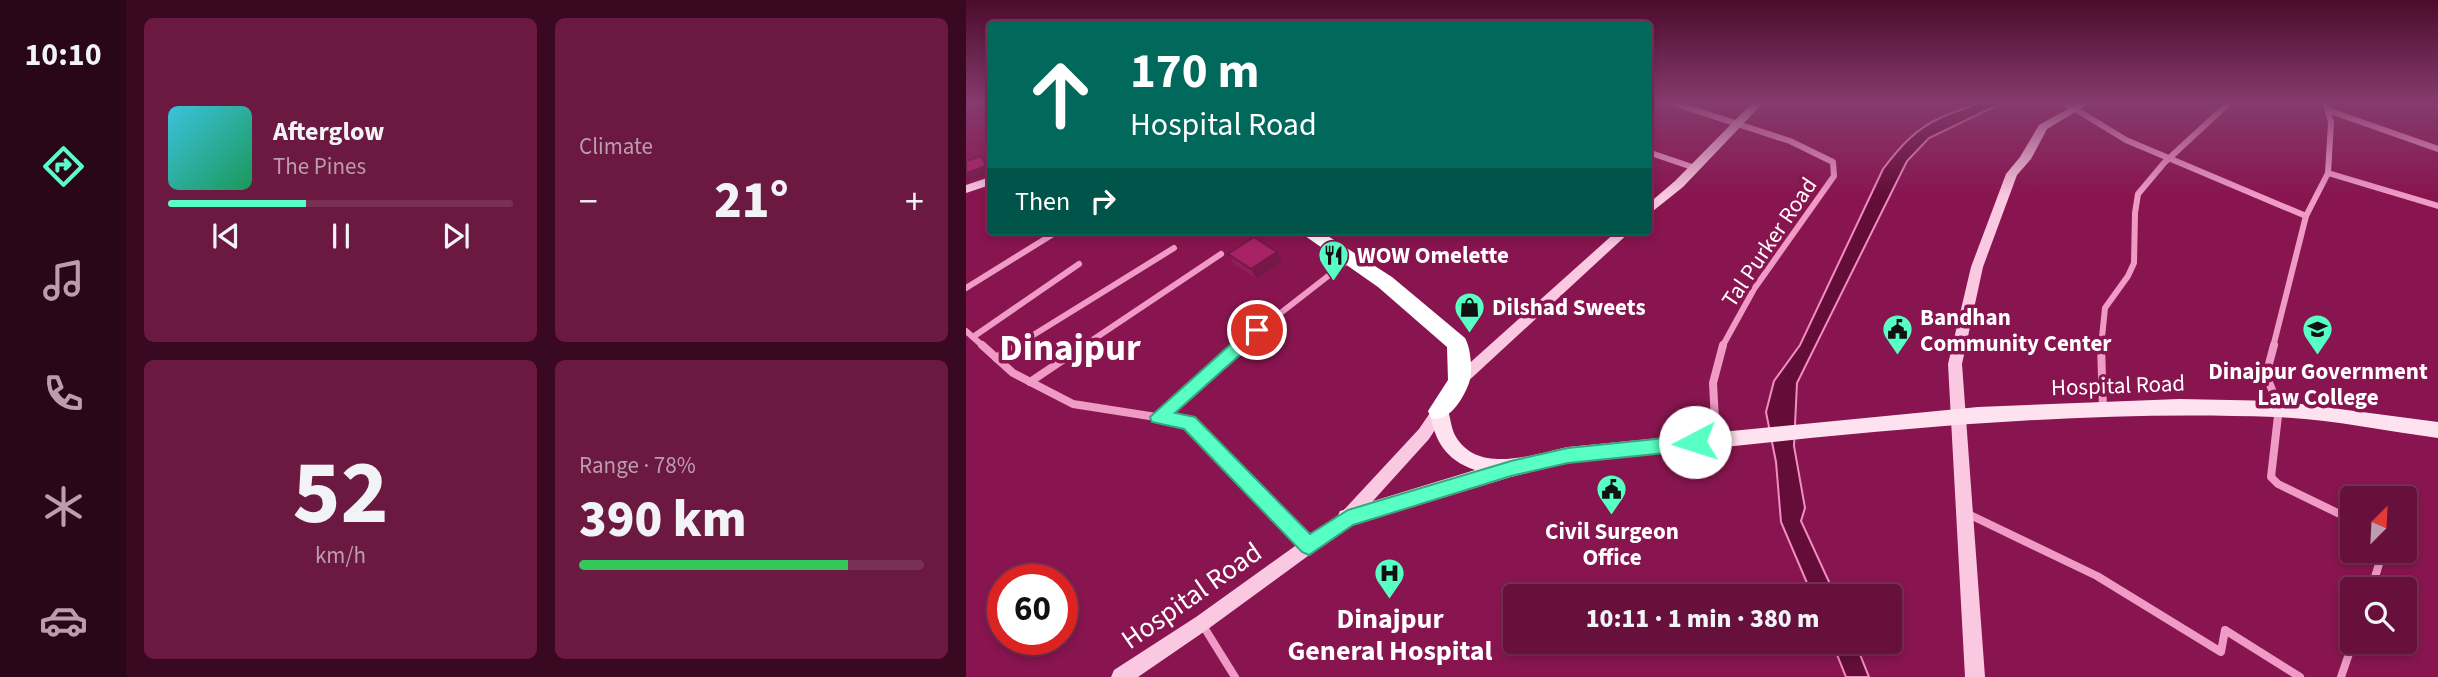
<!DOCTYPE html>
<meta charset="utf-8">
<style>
body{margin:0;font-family:"Source Sans 3",sans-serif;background:#6c1942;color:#f1f3f6;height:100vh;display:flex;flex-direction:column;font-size:26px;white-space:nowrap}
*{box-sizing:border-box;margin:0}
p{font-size:23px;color:#bc9daf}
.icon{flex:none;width:38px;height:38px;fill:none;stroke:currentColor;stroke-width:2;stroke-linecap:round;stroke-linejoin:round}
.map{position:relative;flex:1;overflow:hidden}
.sheet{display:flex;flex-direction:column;gap:18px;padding:18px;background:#380920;width:840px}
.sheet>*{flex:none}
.guide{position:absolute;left:21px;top:21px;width:665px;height:214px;border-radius:7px;box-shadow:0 4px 10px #0003,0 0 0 2px #793055;background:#00695c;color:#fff;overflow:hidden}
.needle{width:46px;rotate:24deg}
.tools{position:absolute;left:1374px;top:486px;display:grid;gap:14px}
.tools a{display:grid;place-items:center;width:77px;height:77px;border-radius:7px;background:#66103b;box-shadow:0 4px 10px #0003,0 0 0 2px #793055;font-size:35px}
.speed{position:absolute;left:21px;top:564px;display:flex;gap:14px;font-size:35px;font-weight:700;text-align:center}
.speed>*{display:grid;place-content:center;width:91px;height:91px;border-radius:50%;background:#66103b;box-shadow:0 4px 10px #0003,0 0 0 2px #793055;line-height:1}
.speed .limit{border:10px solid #d22;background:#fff;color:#111}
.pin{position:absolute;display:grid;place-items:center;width:60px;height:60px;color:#fff;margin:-30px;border:4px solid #fff;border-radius:50%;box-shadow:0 2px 7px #0007}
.me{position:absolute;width:77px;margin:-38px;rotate:265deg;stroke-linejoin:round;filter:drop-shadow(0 0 5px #0008)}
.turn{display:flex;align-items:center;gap:24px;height:147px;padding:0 28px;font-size:32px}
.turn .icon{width:91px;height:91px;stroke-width:2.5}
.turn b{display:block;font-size:49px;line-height:60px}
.then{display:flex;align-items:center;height:66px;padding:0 28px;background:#0003;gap:14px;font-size:26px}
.big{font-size:52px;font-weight:800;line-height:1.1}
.sheet .tile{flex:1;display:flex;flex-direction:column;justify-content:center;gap:10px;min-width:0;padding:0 24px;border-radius:10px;background:#6c1942}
.sheet .dial{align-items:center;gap:0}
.dial b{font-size:91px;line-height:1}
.song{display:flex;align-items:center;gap:21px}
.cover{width:84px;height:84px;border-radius:10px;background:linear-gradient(135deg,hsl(190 70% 55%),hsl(150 70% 35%))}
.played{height:7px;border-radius:4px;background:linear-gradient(90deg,#58ffc4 40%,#793055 40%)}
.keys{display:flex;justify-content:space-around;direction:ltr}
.heat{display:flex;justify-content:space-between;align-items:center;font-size:38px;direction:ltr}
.charge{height:10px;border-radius:5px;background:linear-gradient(90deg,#34c759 78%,#793055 0)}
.sheet .tiles{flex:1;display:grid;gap:18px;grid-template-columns:repeat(2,1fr)}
.trip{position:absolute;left:537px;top:584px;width:399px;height:70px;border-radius:7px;background:#66103b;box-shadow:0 4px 10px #0003,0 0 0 2px #793055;font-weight:800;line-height:70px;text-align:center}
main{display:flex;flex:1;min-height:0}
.tabs{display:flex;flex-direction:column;width:126px;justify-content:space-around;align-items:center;background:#290618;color:#bc9daf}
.tabs .icon{width:49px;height:49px}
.tabs .on{color:#58ffc4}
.tabs b{font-size:32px;color:#f1f3f6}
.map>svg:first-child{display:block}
.water{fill:#640d38;stroke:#f28dc2;stroke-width:2}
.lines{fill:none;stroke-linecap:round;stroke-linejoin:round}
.street-far1{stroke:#ef9bc6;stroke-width:6}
.street{stroke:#ef9bc6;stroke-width:8}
.secondary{fill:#fac8e1;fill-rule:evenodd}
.primary{fill:#ffe2ef;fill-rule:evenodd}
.highway{fill:#fff;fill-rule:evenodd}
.wall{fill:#901e58}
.shaded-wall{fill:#751847}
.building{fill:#a72366;stroke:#751847;stroke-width:2}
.route{fill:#58ffc4;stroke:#39a67f;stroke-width:2}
.labels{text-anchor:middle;stroke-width:7;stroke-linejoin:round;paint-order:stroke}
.street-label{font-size:23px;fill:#fff;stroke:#88154f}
.poi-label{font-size:23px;font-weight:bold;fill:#fff;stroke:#88154f;text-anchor:start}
.near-street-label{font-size:28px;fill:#fff;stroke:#88154f}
.near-poi-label{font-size:28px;font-weight:bold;fill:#fff;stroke:#88154f}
.town-label{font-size:37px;font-weight:bold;fill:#fff;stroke:#88154f}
</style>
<main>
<nav class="tabs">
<b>10:10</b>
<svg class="icon on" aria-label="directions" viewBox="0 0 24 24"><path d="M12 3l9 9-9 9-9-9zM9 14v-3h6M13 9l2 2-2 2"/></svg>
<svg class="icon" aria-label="music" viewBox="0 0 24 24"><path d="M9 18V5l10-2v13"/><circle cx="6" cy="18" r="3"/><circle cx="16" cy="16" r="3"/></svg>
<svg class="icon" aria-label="phone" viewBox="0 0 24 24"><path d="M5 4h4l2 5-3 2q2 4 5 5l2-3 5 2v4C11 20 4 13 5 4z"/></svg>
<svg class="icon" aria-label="climate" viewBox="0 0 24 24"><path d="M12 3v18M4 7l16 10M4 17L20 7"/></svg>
<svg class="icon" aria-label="car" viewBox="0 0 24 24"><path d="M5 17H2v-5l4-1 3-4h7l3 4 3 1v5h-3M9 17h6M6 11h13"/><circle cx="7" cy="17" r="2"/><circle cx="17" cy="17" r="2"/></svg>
</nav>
<section class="sheet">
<div class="tiles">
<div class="tile">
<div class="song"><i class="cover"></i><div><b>Afterglow</b><p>The Pines</p></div></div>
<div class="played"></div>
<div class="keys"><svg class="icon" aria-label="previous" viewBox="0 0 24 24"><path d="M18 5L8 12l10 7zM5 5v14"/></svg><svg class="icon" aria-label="pause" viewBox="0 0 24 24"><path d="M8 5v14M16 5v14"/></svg><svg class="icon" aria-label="next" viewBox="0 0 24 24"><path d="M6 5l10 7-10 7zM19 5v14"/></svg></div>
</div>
<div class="tile"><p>Climate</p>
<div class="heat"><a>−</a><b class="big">21°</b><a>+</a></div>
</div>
<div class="tile dial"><b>52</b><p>km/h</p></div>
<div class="tile"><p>Range · 78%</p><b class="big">390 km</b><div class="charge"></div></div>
</div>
</section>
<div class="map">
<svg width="1472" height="677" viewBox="0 0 1472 677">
<rect width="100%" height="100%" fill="#88154f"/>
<g class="water">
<path d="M1015,101H1040L963,138L941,161L831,383L828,446L839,508L835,521L870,597H847L815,522L810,462L800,412L808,381L834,345L917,169C933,148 949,129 974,118C987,111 1002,109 1015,101Z"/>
<path d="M866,642H889L903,677H880Z"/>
</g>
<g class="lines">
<g class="street-far1">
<path d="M701,101L824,141L867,162L868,176L788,289L756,347"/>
<path d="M1096,101L1160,140L1340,216"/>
<path d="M1364,111L1472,149"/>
<path d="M682,152L729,168"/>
<path d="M1362,173L1472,206"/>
<path d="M0,288L92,231"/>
<path d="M0,331L18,347"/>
<path d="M7,337L113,264"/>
<path d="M48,347L208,248"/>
<path d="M116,347L255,254"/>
<path d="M271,347L384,259"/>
<path d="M1135,347L1139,308L1162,276L1168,263L1169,213L1172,194L1198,163L1265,101"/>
<path d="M1307,347L1340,216L1362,173L1365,122L1359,101"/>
</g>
<g class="street">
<path d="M16,345L47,373L107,404L222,422L343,545"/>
<path d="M1135,345L1137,409"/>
<path d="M1308,345L1300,375L1313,407L1305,477L1312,484L1386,520"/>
<path d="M30,358L51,345"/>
<path d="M64,382L119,345"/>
<path d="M192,417L273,345"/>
<path d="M750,439L747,383L757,345"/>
<path d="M1000,513L1131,576L1255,652L1259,630L1334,677"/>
<path d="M1405,590L1417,551"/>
<path d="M236,624L269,677"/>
<path d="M1375,677L1387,642"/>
</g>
<g class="secondary">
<path d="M788,101H799L717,187L682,215V204L709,181Z"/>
<path d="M1116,101H1128L1081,129L1065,159L1051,175L1017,267L996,364L1019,677H999L982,364L1005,267L1040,174L1054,157L1073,125Z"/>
<path d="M24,177V185L0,193V185Z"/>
<path d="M651,231H665L498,385H488L486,381L488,377Z"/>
<path d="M473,405L478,407L481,411L463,439L387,523L242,629L172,677H145L148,670L230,617L375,513L453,429L468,407Z"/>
</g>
<path class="primary" d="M1213,399L1313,401L1472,422V438C1419,431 1363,419 1309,417C1073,408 837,440 602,463L545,477L381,527L374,525L371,518L374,511L381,509L509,470C480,460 468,441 464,411L466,406L473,403L480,406C485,415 484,427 490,437C513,475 568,454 602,447L1012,407Z"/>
<path class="highway" d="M332,231H354L426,277L499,338C505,348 507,373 503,383C497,399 483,423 465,418L462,411L482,380L481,347L412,287Z"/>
</g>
<path class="wall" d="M311,252L317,262L291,279L268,264L262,254Z"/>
<g class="shaded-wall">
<path d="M16,156L22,163L24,173L0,182V173Z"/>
<path d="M311,252L317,262L291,279L285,269Z"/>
</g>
<g class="building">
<path d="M16,156L20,166L0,173V161Z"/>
<path d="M288,237L311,252L285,269L262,254Z"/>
</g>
<linearGradient id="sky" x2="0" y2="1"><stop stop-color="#4b0c2b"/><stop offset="0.52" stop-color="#853b6e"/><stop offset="1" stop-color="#853b6e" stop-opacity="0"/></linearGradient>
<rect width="1472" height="196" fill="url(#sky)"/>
<path class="route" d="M291,324L299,330L296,335L209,413L229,417L344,534L382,510L545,461L602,448L729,435L735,437L738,442L735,447L729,450L602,463L545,476L387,525L343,555L336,552L218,429L186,422L184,417L285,326Z"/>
<defs>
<symbol id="restaurant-pin" viewBox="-11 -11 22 30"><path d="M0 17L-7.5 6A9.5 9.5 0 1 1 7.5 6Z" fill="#58ffc4" stroke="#88154f"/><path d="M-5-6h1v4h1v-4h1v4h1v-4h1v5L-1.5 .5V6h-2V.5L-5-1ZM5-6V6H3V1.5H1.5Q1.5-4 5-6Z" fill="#111"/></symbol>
<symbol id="shop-pin" viewBox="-11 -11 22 30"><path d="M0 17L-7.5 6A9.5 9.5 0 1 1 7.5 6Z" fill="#58ffc4" stroke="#88154f"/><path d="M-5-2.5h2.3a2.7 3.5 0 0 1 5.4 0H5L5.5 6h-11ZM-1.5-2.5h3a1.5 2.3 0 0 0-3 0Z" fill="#111"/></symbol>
<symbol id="civic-pin" viewBox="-11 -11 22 30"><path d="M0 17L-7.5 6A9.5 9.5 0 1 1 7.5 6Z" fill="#58ffc4" stroke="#88154f"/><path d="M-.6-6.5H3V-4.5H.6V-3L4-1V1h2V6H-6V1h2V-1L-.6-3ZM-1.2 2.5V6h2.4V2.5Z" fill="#111"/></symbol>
<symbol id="school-pin" viewBox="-11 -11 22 30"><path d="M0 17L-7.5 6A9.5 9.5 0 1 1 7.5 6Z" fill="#58ffc4" stroke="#88154f"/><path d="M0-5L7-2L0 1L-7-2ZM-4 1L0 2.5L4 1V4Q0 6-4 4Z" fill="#111"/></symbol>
<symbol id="hospital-pin" viewBox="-11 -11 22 30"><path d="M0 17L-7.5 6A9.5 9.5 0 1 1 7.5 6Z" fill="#58ffc4" stroke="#88154f"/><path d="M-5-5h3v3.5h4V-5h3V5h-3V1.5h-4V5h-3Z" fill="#111"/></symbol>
</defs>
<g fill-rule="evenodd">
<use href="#restaurant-pin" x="350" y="238" width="35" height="47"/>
<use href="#shop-pin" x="486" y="290" width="35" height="47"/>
<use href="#civic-pin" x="914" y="312" width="35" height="47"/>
<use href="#school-pin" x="1334" y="312" width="35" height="47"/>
<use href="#civic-pin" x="628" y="472" width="35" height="47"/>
<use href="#hospital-pin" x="406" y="556" width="35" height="47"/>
</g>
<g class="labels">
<g class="street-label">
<text transform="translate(803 242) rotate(-56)" y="8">Tal Purker Road</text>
<text transform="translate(1152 385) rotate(-2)" y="8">Hospital Road</text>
</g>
<g class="poi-label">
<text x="391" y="263">WOW Omelette</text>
<text x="526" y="315">Dilshad Sweets</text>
<text x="954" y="325">Bandhan<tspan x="954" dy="26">Community Center</tspan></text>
<text x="1352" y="379" text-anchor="middle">Dinajpur Government<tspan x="1352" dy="26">Law College</tspan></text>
<text x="646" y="539" text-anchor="middle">Civil Surgeon<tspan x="646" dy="26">Office</tspan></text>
</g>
<g class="near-street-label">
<text transform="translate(225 595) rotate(-35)" y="10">Hospital Road</text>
</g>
<g class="near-poi-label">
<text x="424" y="628">Dinajpur<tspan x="424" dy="32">General Hospital</tspan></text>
</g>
<g class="town-label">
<text x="104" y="360">Dinajpur</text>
</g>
</g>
</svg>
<div class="tools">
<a><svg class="needle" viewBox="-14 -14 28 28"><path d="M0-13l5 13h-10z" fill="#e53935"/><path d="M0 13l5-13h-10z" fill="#bc9daf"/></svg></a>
<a><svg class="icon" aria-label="search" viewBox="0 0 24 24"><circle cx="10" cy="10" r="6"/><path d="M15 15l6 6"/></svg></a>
</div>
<div class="speed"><div class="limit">60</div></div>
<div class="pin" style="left:291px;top:330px;background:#d93025"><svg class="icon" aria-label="arrive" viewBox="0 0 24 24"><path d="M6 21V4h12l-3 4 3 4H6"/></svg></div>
<svg class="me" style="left:729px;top:442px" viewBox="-20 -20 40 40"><circle r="19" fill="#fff"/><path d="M0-13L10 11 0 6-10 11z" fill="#58ffc4"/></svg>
<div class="trip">10:11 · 1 min · 380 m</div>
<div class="guide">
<div class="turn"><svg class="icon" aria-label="ahead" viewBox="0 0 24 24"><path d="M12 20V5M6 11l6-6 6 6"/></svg><div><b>170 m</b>Hospital Road</div></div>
<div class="then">Then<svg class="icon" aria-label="right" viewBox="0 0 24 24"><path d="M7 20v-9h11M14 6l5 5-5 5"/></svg></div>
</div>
</div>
</main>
